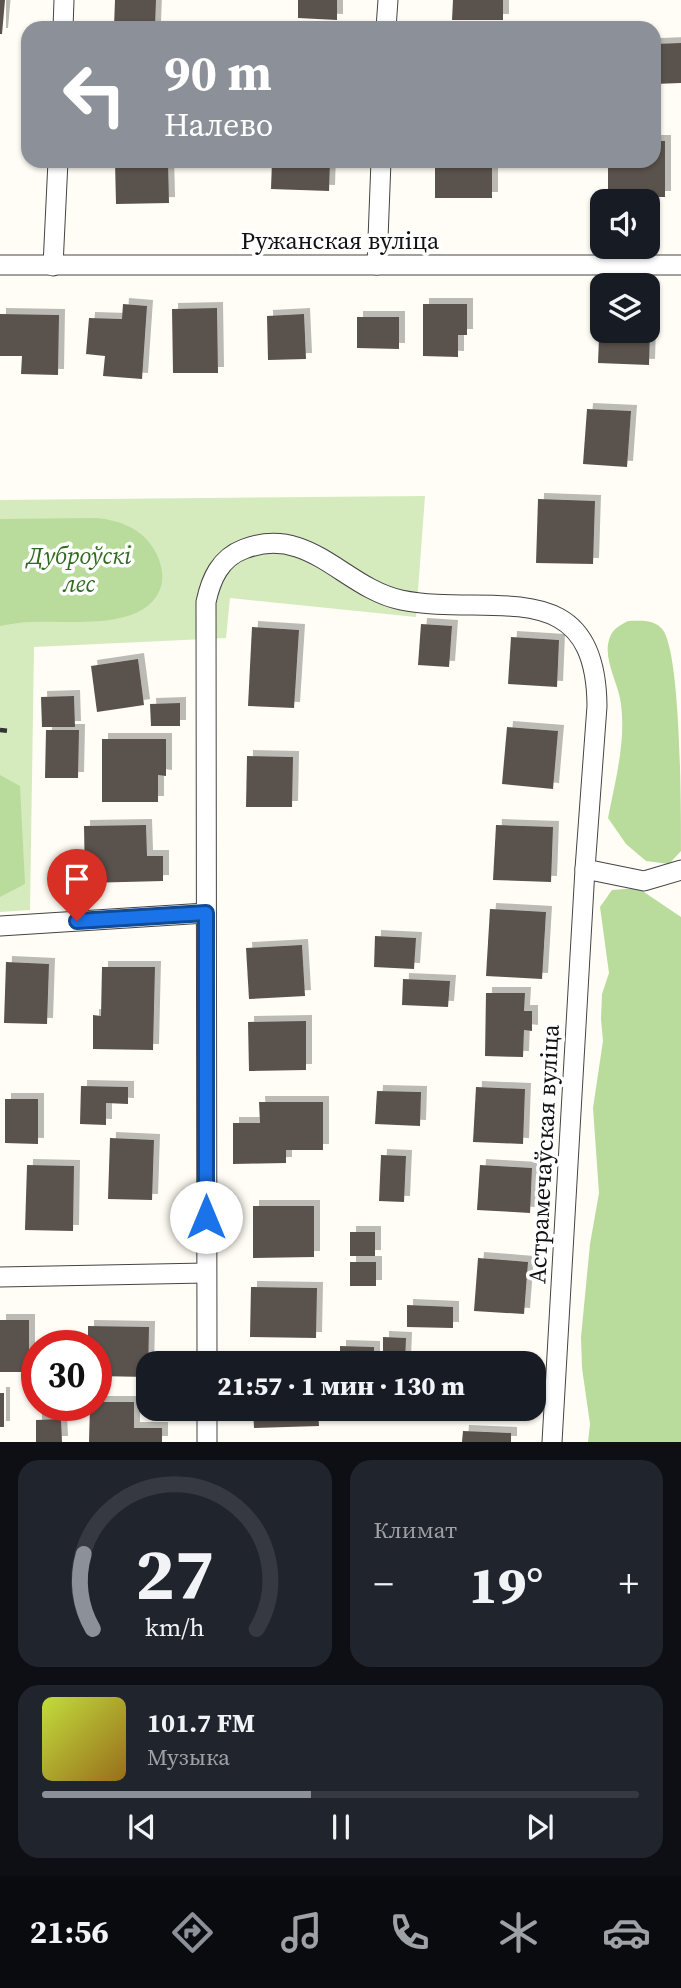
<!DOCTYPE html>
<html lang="ru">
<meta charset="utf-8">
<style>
body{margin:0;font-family:"Source Serif 4",serif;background:#20242c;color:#f1f3f6;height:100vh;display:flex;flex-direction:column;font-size:26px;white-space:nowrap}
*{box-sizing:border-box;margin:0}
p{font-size:23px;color:#9ea1a6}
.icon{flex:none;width:38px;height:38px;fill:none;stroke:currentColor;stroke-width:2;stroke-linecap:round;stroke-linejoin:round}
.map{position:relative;height:1442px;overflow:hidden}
.panel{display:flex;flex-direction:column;gap:18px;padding:18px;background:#0d0f14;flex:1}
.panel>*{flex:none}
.hud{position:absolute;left:21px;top:21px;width:640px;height:147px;border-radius:21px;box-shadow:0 2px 5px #0004;background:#8c9099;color:#fff;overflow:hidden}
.buttons{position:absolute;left:590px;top:189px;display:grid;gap:14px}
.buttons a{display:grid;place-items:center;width:70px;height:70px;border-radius:14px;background:#171b24;box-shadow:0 2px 5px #0004;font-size:35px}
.speed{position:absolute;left:21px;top:1330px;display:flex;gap:14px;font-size:35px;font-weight:700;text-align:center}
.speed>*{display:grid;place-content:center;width:91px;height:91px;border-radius:50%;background:#171b24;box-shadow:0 2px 5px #0004;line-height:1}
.speed .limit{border:10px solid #d22;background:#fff;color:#111}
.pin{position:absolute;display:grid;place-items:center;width:60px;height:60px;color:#fff;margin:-72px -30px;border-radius:50% 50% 50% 0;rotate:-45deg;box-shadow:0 0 7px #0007}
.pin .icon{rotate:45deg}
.me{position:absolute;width:77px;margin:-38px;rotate:0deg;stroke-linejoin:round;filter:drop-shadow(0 0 5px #0008)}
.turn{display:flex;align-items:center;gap:24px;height:147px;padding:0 28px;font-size:32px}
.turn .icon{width:91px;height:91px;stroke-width:2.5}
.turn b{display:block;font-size:49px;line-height:60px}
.big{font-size:52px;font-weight:800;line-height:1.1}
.panel .tile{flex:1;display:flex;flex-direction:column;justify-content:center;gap:10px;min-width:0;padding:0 24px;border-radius:21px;background:#20242c}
.panel .dial{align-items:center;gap:0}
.dial svg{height:182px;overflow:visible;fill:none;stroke:#363941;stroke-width:7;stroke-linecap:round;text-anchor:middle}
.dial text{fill:#f1f3f6;stroke:none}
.song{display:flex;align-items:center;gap:21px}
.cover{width:84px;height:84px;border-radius:10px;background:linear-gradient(135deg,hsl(70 70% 55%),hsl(40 70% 35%))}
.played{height:7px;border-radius:4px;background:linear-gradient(90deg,#8c9099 45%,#363941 45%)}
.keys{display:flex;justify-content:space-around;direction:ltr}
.heat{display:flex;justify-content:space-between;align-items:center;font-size:38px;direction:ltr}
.panel .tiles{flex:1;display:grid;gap:18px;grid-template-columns:1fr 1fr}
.tile:last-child{grid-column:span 2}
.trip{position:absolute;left:136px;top:1351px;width:410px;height:70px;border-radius:21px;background:#171b24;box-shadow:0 2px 5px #0004;font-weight:800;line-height:70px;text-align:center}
.tabs{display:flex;height:112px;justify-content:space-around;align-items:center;background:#090b0e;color:#9ea1a6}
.tabs .icon{width:49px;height:49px}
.tabs .active{color:#8c9099}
.tabs b{font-size:32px;color:#f1f3f6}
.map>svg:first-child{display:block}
.green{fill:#d5ebbd}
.forest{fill:#b9dc9c}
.building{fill:#5a524d;filter:url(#shadow)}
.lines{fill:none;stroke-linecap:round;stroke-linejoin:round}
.minor-casing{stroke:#444;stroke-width:21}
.path{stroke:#333;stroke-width:4.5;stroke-dasharray:7 3.5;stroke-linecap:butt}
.minor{stroke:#fff;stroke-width:19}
.route-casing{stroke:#114b97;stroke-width:18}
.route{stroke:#1a73e8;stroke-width:12}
.labels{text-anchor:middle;stroke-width:7;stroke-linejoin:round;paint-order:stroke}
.street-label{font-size:24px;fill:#111;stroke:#fff}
.park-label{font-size:24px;font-style:italic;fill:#2f6b1f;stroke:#fff}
</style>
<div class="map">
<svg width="681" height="1442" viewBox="0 0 681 1442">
<defs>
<filter id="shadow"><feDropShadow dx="6" dy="-6" stdDeviation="0" flood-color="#0004"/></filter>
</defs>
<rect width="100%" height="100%" fill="#fffdf5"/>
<path class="green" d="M425,496L416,617L230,598L226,638L34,647L30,910L0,912V500Z"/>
<g class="forest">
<path d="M96,518C120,520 143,529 155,551C163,566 166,583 156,597C133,630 68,620 32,622C22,622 11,624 0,626V519Z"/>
<path d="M628,621C641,621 654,619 663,630C681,656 681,810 681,851L669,864L646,861L626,844L608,818C615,782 626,742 621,704C619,684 603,660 609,640C612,629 619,626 628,621Z"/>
<path d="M0,775L20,786L25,884L0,897Z"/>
<path d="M638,888L681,917V1442H588L590,1424L582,1368L581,1337L590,1244L599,1193L593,1108L603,1041L601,1019L602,994L609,973L600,907L612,890Z"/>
</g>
<g class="building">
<path d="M0,0H5L2,34H0Z"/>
<path d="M115,0H156L155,28L114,27Z"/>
<path d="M298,0H337V20L298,18Z"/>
<path d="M453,0H503V20H452Z"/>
<path d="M681,43V83L654,84V44Z"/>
<path d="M654,141H665V197H608V161H654Z"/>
<path d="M115,161H168L169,203L116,204Z"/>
<path d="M272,161H330L329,191L271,189Z"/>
<rect x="435" y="161" width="57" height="37"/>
<path d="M123,304L147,306L142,379L103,376L105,356L86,354L89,318L122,319Z"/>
<path d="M423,304H467V335H458V357L423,356Z"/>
<path d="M217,308L218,373H173L172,309Z"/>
<path d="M600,312H602V331H650L649,365L598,363Z"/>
<path d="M0,314L59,315L58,375L21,374L22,356H0Z"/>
<path d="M304,314L306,359L268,360L267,316Z"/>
<path d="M357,317H399V349L357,348Z"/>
<path d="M587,409L631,411L627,467L583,464Z"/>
<path d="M538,499L595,501L593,564L536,563Z"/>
<path d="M421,624L452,626L449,667L418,665Z"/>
<path d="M252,627L299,630L294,708L248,706Z"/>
<path d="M511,637L559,640L557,687L508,684Z"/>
<path d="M138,659L144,705L97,712L91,666Z"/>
<path d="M74,696L75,727H42L41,697Z"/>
<path d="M180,703V726H151L150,704Z"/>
<path d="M507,727L558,731L553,789L502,784Z"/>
<path d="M46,730H79L78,778H45Z"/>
<path d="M102,739H166V776L158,775V802H102Z"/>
<path d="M247,756L293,757L292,807H246Z"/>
<path d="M146,825L147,856H163V881L85,883L84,826Z"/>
<path d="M496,825L553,827L551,882L493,880Z"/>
<path d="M490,909L546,912L542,979L486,976Z"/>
<path d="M375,936L416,938L414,969L374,967Z"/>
<path d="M302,945L305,996L249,999L246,948Z"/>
<path d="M6,962L49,964L47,1024L4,1023Z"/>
<path d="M102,967H155L153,1050L93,1049V1015L101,1016Z"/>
<path d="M403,979L450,981L448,1007L402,1005Z"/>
<path d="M486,993H525L524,1011H532V1031L524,1030L523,1057L485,1056Z"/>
<path d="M306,1021V1070L249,1071L248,1022Z"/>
<path d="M81,1086L128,1087V1104L106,1103V1125L80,1124Z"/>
<path d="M476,1087L525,1089L523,1144L473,1142Z"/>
<path d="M377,1091L421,1092L420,1126L375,1124Z"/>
<path d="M5,1099H38V1144L5,1143Z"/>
<path d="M259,1102H323V1150H286V1163L233,1164V1123H260Z"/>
<path d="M110,1138L154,1140L152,1200L108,1199Z"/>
<path d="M381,1155L406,1156L404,1202L379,1201Z"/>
<path d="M27,1165L74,1166L73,1231L25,1230Z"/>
<path d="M480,1165L532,1168L530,1213L477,1210Z"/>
<path d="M253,1206H314V1257L253,1258Z"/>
<rect x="350" y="1232" width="25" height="24"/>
<path d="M478,1258L528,1262L524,1314L474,1311Z"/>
<rect x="350" y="1262" width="26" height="24"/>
<path d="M251,1287L317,1288L316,1338L250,1337Z"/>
<path d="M407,1305L453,1307V1328L407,1327Z"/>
<rect x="0" y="1320" width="29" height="52"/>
<path d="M88,1326L149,1327L148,1377L96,1376V1346H88Z"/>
<path d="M383,1337L406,1338L405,1363H383Z"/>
<path d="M340,1346L374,1347V1363H340Z"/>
<rect x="0" y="1393" width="4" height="34"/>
<path d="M96,1402H134V1428H162V1442H89L90,1405H96Z"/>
<path d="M253,1409H318L319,1426L254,1428Z"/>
<path d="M61,1419L62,1442H36V1420Z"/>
<path d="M463,1431L511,1433V1442H462Z"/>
</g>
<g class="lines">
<defs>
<g id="minor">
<path d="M63,28L64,0"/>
<path d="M386,28L388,0"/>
<path d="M0,265H681"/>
<path d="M377,265L381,161"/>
<path d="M53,266L58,161"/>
<path d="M585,869L644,881L681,870"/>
<path d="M0,926L206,913"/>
<path d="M0,1277L206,1273"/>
<path d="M207,1363L206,602C211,579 220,558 244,549C309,524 344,588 401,600C489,618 596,570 597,706L585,869L552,1442"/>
<path d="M207,1409V1442"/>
</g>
</defs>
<use href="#minor" class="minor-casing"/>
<path class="path" d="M0,730L10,731"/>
<use href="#minor" class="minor"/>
</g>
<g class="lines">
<defs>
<path id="route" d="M77,921L206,913V1217"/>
</defs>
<use href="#route" class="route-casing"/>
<use href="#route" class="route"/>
</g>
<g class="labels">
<g class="street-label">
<text x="340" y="249">Ружанская вуліца</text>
<text transform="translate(544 1154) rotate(-87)" y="8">Астрамечаўская вуліца</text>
</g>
<g class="park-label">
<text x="79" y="564">Дуброўскі<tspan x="79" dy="28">лес</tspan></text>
</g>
</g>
</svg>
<div class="buttons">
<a><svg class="icon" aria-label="sound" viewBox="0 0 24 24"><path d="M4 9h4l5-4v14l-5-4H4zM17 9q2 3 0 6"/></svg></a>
<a><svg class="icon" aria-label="layers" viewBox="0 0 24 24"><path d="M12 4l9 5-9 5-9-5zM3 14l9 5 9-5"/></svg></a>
</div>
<div class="speed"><div class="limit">30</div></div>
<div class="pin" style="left:77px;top:921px;background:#d93025"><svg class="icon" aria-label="arrive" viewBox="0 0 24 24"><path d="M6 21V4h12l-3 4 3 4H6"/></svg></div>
<svg class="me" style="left:206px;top:1217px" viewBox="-20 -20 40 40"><circle r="19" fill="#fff"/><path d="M0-13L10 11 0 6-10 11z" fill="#1a73e8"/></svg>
<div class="trip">21:57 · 1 мин · 130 m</div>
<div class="hud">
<div class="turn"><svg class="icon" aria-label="left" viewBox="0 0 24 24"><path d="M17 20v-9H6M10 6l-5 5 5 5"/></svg><div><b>90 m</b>Налево</div></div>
</div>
</div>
<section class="panel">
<div class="tiles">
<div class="tile dial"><svg viewBox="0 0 100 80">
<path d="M14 69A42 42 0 1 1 86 69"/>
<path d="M14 69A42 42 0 0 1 10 36" stroke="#8c9099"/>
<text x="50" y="56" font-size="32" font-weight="700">27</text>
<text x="50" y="72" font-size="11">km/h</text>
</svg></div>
<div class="tile"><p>Климат</p>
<div class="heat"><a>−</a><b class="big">19°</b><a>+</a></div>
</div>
<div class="tile">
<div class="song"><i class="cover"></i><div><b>101.7 FM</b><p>Музыка</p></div></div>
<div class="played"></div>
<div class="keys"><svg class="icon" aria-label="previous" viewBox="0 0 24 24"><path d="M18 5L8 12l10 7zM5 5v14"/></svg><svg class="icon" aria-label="pause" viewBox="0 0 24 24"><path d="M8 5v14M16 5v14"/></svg><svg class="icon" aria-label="next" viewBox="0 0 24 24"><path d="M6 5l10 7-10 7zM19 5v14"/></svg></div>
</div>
</div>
</section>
<nav class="tabs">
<b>21:56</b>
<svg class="icon active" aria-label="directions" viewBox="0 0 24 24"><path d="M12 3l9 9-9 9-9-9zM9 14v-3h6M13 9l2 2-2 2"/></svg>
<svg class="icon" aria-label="music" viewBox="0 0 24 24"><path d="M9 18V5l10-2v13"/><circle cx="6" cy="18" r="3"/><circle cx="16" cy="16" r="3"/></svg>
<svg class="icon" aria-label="phone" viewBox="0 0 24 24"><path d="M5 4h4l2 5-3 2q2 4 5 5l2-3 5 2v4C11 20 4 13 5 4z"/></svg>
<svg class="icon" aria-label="climate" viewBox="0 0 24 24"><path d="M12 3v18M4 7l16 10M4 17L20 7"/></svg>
<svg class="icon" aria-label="car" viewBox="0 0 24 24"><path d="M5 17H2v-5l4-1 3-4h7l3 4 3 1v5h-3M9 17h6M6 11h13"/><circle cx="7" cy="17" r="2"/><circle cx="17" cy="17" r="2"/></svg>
</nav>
